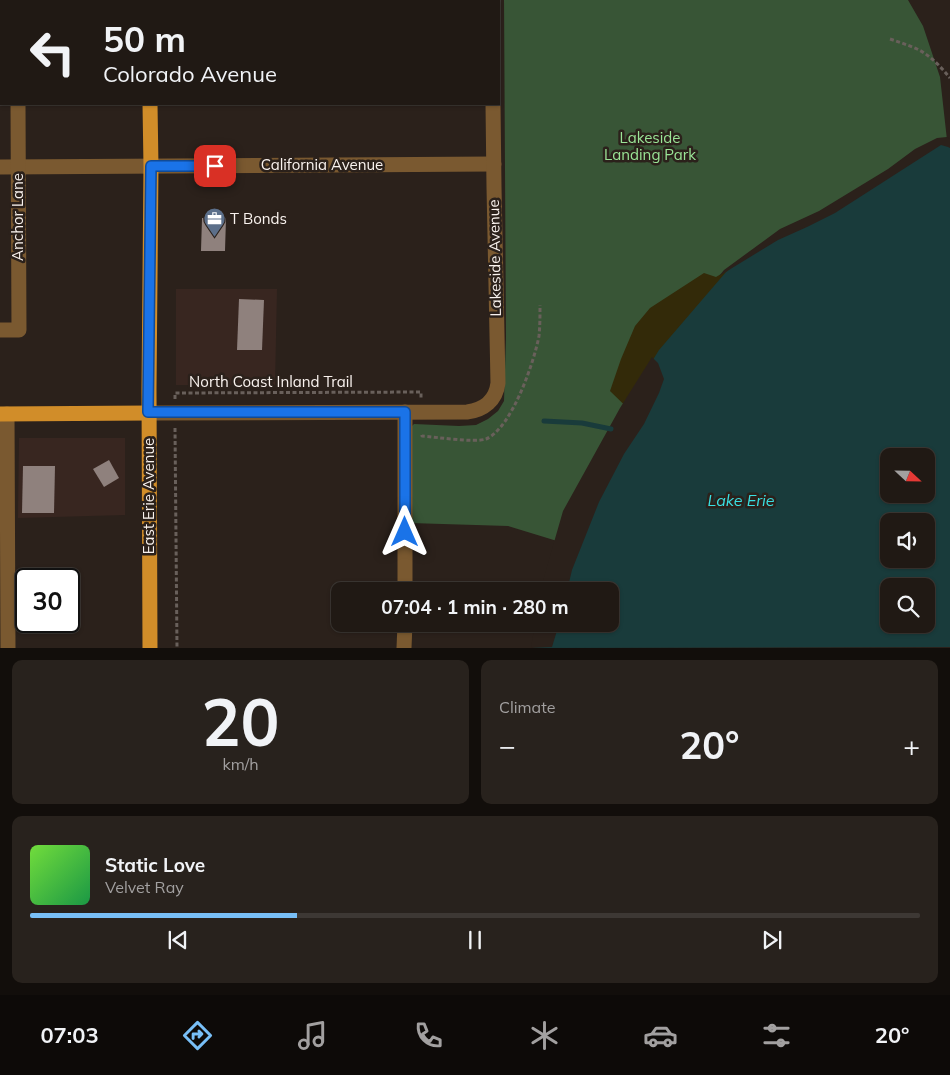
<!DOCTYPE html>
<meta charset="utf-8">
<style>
body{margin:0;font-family:Mulish,sans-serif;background:#28221d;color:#f1f3f6;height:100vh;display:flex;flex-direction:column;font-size:19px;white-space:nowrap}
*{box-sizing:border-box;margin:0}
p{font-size:16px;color:#a2a0a0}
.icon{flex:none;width:28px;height:28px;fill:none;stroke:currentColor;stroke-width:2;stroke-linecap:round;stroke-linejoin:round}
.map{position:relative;height:648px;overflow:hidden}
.side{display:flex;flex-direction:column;gap:12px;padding:12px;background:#120e0b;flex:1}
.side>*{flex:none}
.hud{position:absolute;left:0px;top:0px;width:500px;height:105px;box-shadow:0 1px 4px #0004,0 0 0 1px #3d3834;background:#201914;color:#f1f3f6;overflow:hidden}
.needle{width:32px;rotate:112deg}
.controls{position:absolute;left:880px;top:448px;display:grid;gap:10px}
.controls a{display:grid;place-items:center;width:55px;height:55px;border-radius:10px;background:#201914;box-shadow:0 1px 4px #0004,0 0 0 1px #3d3834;font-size:25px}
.speed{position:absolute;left:15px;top:568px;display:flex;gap:10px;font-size:25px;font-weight:700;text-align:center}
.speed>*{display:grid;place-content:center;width:65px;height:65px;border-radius:50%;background:#201914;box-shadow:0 1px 4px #0004,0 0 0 1px #3d3834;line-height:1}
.speed .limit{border:2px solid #111;border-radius:8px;background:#fff;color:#111}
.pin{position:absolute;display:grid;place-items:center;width:42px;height:42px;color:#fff;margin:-21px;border-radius:10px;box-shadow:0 2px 8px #0006}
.me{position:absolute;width:55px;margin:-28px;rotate:0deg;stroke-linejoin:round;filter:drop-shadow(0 0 4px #0008)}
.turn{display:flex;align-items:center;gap:18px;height:105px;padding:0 20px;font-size:22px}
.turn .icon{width:65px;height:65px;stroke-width:2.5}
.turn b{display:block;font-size:35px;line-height:42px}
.big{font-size:38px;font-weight:700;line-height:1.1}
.side .tile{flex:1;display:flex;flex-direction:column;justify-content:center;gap:8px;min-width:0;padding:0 18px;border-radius:10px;background:#28221d}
.side .dial{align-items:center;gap:0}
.dial b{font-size:65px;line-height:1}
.song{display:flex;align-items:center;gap:15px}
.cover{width:60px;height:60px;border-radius:8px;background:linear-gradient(135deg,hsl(100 70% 55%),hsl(140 70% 35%))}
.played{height:5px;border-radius:2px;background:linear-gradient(90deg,#78bff7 30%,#3d3834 30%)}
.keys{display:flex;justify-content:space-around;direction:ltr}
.heat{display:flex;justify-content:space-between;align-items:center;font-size:28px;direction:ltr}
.side .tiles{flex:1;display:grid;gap:12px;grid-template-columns:1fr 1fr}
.tile:last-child{grid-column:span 2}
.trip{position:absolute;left:331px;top:582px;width:288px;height:50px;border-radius:10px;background:#201914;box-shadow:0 1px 4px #0004,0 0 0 1px #3d3834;font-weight:700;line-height:50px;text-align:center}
.menu{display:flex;height:80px;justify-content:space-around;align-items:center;background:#0d0a08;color:#a2a0a0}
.menu .icon{width:35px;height:35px}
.menu .active{color:#78bff7}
.menu b{font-size:22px;color:#f1f3f6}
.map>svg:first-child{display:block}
.commercial{fill:#382620}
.green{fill:#385536}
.sand{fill:#332a09}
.water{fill:#193b3b;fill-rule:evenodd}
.pier{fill:#2b211b}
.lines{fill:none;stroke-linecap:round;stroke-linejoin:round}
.stream{stroke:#193b3b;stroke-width:5}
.building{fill:#8f817d}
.path{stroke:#69605b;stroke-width:3;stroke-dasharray:4 2.5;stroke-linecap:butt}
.minor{stroke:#7a5930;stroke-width:15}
.major{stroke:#d18d29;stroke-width:15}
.route-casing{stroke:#114b97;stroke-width:12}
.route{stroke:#1a73e8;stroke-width:9}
.labels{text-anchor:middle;stroke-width:5;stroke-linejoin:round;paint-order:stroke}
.park-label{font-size:15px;fill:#9ae496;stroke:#2b211b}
.street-label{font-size:15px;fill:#f9f2ee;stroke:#2b211b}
.poi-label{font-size:15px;fill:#f9f2ee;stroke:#2b211b;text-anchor:start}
.water-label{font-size:16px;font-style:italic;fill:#39dfe1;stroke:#2b211b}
</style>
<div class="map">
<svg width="950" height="648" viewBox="0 0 950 648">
<rect width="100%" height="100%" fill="#2b211b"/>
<g class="commercial">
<path d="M176,289H277L275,385H176Z"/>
<path d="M19,438H125V515L18,518Z"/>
</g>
<path class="green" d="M504,0H908L923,26L940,77L947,140L557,541L508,526L410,523L412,426L414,424L459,426L476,425L488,419L498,411L504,401L506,338Z"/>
<path class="sand" d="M778,240L644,424L610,391L621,359L635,326L650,308L704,273L716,277Z"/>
<path class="water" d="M937,140L950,143V647L533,648L537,624H610V591H543L622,410L659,350L726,272L781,231L821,213ZM889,456H926V494H889ZM889,521H926V559H889ZM889,586H926V624H889Z"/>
<g class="pier">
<path d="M947,137L950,139V148L948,147L941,145L835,213L807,227L778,240L719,276L724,270L780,229L819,211L888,169L915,149L937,138Z"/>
<path d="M652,357L658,363L664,379L659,393L644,424L624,454L599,502L572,570L567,591H540L563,511L620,408Z"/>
<path d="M535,624H559L552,647L531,648Z"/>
</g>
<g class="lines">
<path class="stream" d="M544,421L582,423L611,429"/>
</g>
<g class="building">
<path d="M202,218H226L225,251H201Z"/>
<path d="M239,299L264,300L262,350H237Z"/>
<path d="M109,460L119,478L104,487L93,469Z"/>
<path d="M23,466H55L54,513H22Z"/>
</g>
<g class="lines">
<g class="path">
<path d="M890,39C899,42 908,45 917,49C930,55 941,67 950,78"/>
<path d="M175,399V393L421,392V399"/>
<path d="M175,428L177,648"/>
<path d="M422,435V436C436,437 474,443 486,439C512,428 534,362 539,336C540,326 540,316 540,305"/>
</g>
<g class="minor">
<path d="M17,0V1"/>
<path d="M493,0V1"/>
<path d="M0,167L494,164"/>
<path d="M0,330H19L18,104"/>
<path d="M405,412V591"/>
<path d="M149,413L467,412C484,410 496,400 498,383L494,187L493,104"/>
<path d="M7,414L8,648"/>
<path d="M404,648L405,624"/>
</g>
<g class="major">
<path d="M149,0V1"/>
<path d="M0,414L149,413"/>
<path d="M150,648L149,389L151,167L150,104"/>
</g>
</g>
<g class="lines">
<defs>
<path id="route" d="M215,166H151L148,412H405V532"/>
</defs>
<use href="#route" class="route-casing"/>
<use href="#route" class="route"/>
</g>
<defs>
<symbol id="office-pin" viewBox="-11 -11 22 30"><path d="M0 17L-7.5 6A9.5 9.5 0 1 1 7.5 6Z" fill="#5c6f8a" stroke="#2b211b"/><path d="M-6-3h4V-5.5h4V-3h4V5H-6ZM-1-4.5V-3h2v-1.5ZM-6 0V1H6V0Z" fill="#fff"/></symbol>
</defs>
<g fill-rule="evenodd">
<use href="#office-pin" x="202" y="206" width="25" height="34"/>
</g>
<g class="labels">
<g class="park-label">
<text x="650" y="143">Lakeside<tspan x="650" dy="17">Landing Park</tspan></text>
</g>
<g class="street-label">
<text x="322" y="170">California Avenue</text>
<text transform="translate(18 217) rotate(-90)" y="5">Anchor Lane</text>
<text transform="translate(495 258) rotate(-91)" y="5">Lakeside Avenue</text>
<text x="271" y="387">North Coast Inland Trail</text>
<text transform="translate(149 496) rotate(-90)" y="5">East Erie Avenue</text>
</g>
<g class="poi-label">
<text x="230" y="224">T Bonds</text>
</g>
<g class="water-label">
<text x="741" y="506">Lake Erie</text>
</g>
</g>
</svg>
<div class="controls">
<a><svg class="needle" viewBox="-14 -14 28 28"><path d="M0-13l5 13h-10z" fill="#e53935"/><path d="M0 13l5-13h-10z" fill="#a2a0a0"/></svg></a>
<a><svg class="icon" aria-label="sound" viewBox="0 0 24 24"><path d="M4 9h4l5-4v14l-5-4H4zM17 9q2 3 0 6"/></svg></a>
<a><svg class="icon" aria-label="search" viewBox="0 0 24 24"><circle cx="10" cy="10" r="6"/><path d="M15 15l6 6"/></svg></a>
</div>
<div class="speed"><div class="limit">30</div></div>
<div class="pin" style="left:215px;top:166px;background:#d93025"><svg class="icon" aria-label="arrive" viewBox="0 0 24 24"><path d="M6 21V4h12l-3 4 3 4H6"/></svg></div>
<svg class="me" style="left:405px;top:532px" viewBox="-20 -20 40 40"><path d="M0-17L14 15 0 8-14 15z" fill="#1a73e8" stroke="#fff" stroke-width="4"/></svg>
<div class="trip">07:04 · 1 min · 280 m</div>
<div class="hud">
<div class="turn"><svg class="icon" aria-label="left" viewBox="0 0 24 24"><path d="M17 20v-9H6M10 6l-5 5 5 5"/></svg><div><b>50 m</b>Colorado Avenue</div></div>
</div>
</div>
<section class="side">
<div class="tiles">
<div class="tile dial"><b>20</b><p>km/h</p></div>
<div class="tile"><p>Climate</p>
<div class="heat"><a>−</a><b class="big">20°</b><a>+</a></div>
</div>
<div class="tile">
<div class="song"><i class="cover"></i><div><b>Static Love</b><p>Velvet Ray</p></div></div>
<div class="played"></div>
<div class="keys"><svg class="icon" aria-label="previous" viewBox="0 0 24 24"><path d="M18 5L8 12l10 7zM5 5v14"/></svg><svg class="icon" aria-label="pause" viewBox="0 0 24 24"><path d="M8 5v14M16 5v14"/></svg><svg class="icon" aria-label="next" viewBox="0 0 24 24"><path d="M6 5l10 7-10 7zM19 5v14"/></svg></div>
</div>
</div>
</section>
<nav class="menu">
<b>07:03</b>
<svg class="icon active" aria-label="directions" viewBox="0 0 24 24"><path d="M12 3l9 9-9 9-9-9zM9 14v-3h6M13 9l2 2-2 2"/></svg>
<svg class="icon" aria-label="music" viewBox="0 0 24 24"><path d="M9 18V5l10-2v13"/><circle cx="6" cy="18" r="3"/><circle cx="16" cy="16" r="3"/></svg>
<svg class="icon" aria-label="phone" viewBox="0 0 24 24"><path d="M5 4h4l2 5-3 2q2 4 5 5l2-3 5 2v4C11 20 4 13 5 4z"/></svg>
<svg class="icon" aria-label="climate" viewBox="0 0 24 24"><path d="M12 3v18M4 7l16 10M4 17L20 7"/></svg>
<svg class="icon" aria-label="car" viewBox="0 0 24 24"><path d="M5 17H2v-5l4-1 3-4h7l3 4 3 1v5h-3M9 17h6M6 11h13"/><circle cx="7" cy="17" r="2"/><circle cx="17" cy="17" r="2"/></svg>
<svg class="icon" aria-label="filters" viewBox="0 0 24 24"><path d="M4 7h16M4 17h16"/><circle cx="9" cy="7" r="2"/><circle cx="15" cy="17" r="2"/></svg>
<b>20°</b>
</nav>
